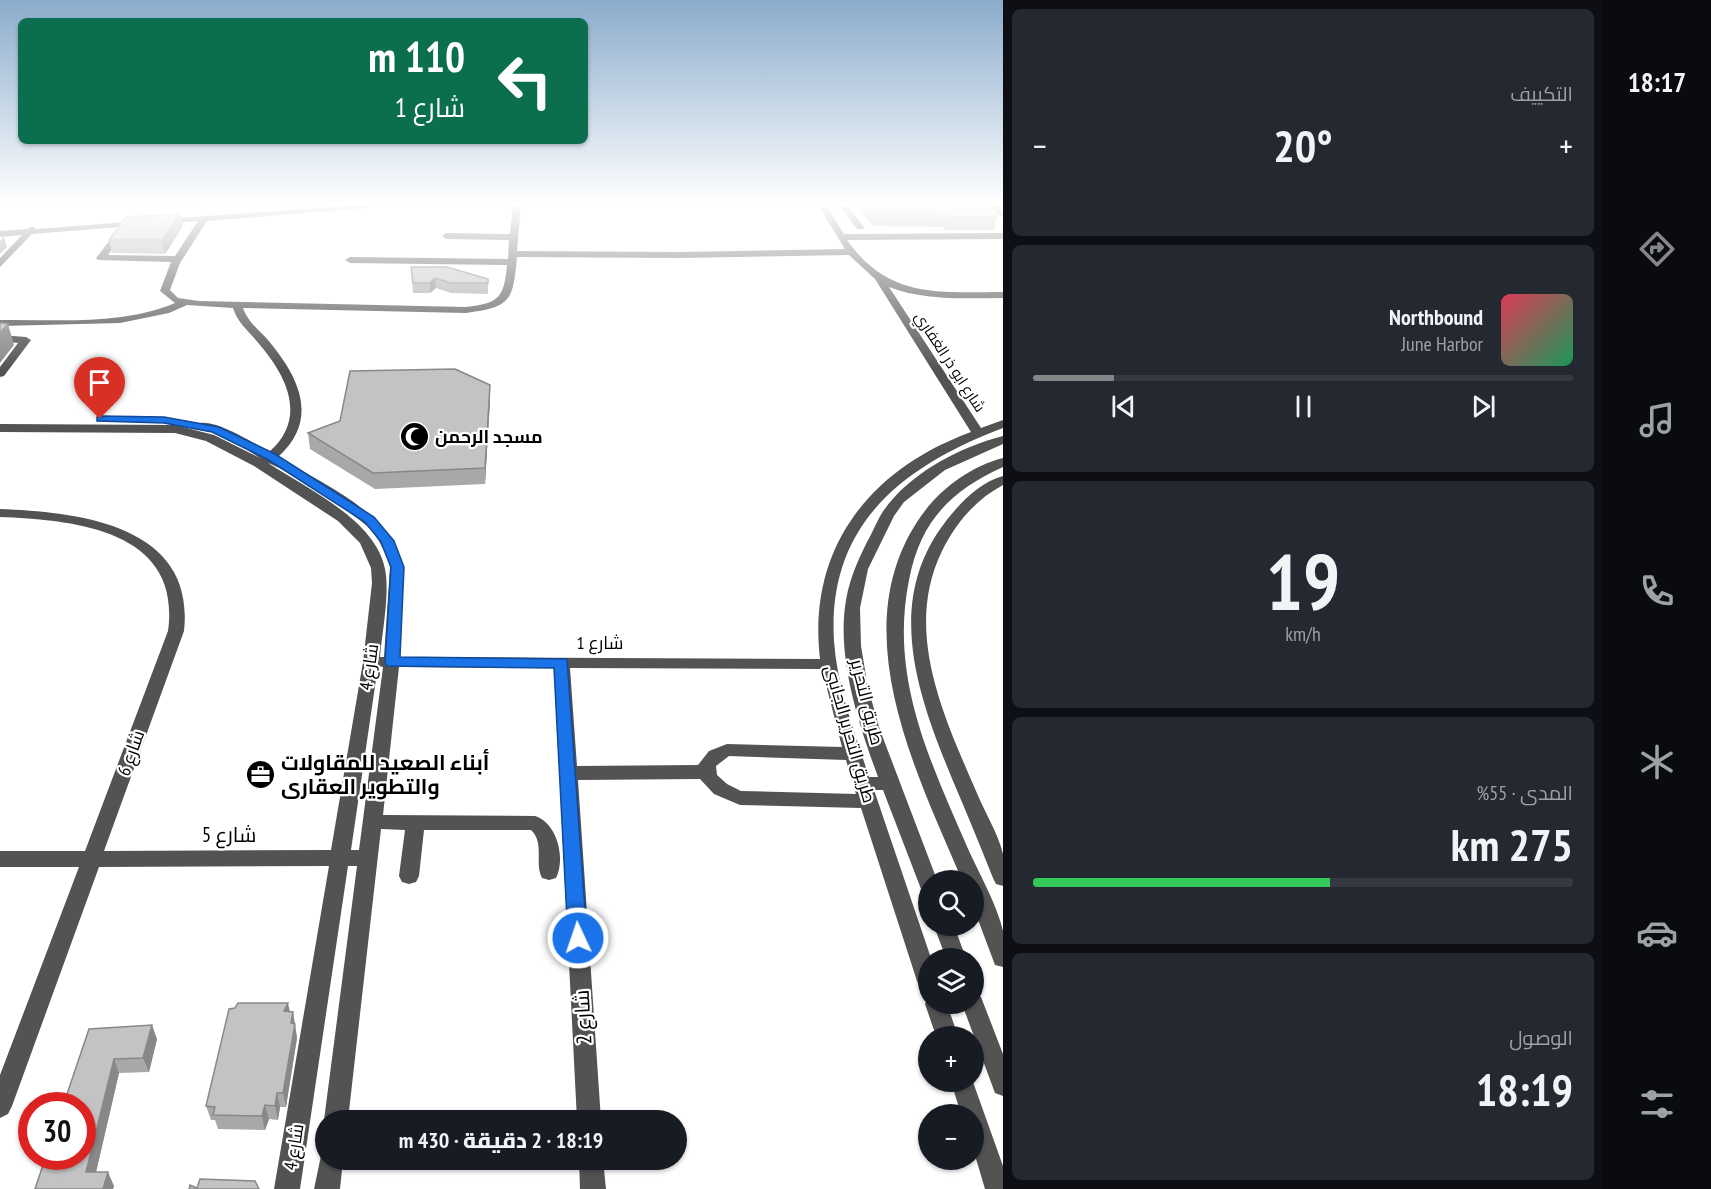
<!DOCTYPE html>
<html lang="ar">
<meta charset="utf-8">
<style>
body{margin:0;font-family:"PT Sans Narrow",Cairo,sans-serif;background:#242831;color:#f1f3f6;direction:rtl;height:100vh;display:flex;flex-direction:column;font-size:22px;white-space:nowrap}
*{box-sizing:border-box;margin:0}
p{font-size:20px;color:#9ea1a6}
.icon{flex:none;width:33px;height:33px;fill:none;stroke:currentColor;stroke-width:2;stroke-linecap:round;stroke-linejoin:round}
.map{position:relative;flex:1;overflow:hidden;direction:ltr}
.details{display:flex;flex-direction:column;gap:9px;padding:9px;background:#0d0f14;width:600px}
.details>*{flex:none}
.guide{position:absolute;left:18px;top:18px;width:570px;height:126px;border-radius:9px;box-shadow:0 2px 4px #0004;direction:rtl;background:#0b6e4f;color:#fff;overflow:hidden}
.buttons{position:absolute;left:918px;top:870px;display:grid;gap:12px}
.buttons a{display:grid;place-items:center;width:66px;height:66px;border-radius:50%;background:#171b24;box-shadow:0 2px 4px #0004;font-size:30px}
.speed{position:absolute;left:18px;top:1092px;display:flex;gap:12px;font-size:30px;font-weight:700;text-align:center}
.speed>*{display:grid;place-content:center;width:78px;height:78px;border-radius:50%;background:#171b24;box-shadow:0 2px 4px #0004;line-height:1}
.speed .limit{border:9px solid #d22;background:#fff;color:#111}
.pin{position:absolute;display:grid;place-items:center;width:51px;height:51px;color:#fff;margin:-62px -26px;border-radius:50% 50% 50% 0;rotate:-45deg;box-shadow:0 0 6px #0007}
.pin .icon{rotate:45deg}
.me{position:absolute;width:66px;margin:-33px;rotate:357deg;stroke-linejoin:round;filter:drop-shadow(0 0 4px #0008)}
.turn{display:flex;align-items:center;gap:21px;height:126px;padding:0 24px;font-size:27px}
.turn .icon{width:78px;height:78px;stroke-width:2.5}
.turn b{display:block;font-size:42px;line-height:51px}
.big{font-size:45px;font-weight:800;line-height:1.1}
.details .tile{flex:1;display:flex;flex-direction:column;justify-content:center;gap:9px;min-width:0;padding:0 21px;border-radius:9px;background:#242831}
.details .dial{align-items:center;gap:0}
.dial b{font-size:78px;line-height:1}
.song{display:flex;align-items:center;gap:18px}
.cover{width:72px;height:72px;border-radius:9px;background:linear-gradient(135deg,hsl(350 70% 55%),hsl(150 70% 35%))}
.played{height:6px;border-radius:3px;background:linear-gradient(90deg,#858687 15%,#363941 15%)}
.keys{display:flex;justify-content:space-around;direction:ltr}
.heat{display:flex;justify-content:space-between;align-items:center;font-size:33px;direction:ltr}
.charge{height:9px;border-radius:4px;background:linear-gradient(90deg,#34c759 55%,#363941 0)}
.trip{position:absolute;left:315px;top:1110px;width:372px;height:60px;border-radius:30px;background:#171b24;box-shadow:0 2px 4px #0004;font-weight:800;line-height:60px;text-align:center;direction:rtl}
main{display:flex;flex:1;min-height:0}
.tabs{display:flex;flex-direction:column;width:108px;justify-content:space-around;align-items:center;background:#090b0e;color:#9ea1a6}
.tabs .icon{width:42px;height:42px}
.tabs .on{color:#858687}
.tabs b{font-size:27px;color:#f1f3f6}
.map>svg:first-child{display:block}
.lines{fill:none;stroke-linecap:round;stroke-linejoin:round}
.minor{fill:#535353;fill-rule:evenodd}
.wall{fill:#a8a8a8}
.shaded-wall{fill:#888}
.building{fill:#c3c3c3;stroke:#888;stroke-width:1.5}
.route{fill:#1a73e8;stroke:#114b97;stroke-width:1.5}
.labels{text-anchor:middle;stroke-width:4.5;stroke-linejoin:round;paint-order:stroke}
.far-street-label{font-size:15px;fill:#000;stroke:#fff}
.poi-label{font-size:18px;font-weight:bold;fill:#000;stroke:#fff;text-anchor:start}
.street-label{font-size:18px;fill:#000;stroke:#fff}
.near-poi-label{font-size:21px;font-weight:bold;fill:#000;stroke:#fff;text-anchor:start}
.near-street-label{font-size:21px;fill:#000;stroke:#fff}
</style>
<main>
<nav class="tabs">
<b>18:17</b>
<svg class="icon on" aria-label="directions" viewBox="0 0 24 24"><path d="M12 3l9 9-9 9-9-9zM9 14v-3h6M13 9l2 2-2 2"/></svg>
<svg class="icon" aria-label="music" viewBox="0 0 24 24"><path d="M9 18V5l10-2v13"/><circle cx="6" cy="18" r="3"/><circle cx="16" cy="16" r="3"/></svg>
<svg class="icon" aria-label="phone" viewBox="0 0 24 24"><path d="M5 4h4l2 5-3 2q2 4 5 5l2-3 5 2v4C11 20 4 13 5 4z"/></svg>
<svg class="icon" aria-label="climate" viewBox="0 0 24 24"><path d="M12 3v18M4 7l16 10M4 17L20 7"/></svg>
<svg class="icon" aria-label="car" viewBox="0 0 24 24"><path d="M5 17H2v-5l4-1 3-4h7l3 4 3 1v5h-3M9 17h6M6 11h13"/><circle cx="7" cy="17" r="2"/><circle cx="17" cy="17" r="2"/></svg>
<svg class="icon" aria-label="filters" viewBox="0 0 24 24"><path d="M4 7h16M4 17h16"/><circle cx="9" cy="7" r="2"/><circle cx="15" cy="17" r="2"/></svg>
</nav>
<section class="details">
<div class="tile"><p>التكييف</p>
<div class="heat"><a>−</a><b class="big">20°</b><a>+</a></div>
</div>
<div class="tile">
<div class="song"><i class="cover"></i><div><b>Northbound</b><p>June Harbor</p></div></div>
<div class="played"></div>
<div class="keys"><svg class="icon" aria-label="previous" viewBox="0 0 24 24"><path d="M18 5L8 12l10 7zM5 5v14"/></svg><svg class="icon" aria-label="pause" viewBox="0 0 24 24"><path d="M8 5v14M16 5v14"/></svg><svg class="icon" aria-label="next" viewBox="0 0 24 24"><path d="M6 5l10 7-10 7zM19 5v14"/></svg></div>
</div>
<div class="tile dial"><b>19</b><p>km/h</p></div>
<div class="tile"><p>المدى · 55%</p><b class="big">275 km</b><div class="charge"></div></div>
<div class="tile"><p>الوصول</p><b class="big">18:19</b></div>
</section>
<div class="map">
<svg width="1003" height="1189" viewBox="0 0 1003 1189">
<rect width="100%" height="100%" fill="#fff"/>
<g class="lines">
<g class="minor">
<path d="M353,205H383L379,207L207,221L180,263L170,290L178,298L199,301L466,307C499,303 504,298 507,265L350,263L345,260L350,257L508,259L509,240L446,239L442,236L446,233L510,234L513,205H521L517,251L679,252L845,249L818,205H826L844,234L1003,233V239L847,240C889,299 938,292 1003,292V298C965,298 925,301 889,287L981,428L1003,420V428C903,466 827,524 834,641C837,687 855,733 869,777H878C859,725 838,662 845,607C848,583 856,564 867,542C873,532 877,520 884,510C910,473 960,447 1003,436V444L945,470L904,502L894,516L868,569L860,608L861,646L868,688L880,730L937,880H928V891L921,889L883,790H874L931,958H928V990L920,988L917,981L861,808L740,805L714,794L700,779L578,780L601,1120H577L554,668L399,667L383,815L535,816C557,823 566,858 556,878L549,880L542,878C534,863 545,843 531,830H424L419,876L416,882L409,884L402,882L399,876L405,830L381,829L348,1120H326V1124L324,1120L357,866H348L300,1189H274L329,866L99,867L12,1106L8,1114L0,1118V1075L79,867H0V851H85L168,631C182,530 75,520 0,517V509C79,512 196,525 184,631L104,851L331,850L363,662L372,583L371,568L360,543L338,521L254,466L206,441L175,433L0,432V424L175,425L214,435L260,458L238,444L198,426L200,423C217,420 254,443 269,452C307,419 288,378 260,345C250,332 238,324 233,308L187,305L169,313L120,323L0,326V320C58,319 120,326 175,303L160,291L171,262L98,260L96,258L120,227L32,234L0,267V258L22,235L0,237V231L27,229L32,226L36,229ZM198,221L175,256L108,255L127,229L125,227ZM849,255L875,279L971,432C870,469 807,548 820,659L400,657L404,567C386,509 326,486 278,457C320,419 299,377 268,340C258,329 248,322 243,308L466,313C511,307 513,301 517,257L679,258ZM268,463C287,469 361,517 374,533C381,543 386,555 390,567L384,657H380C382,632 390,594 385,569C376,520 306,488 268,463ZM378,666L383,667L359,850H351ZM570,668L822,669L842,747L727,744L709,751L698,765L577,766ZM729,756L846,760L856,794L741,791L727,784L717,775L716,766Z"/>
<path d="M839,205H847L864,227L863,229H857Z"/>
<path d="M991,205H1003L1000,208L1003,211V218L991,209Z"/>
<path d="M0,335L26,337L31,340L4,376L0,377V367L18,343L0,341Z"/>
<path d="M1003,458V467C950,491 920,522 909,580C889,679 931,763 969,851C980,875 997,905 1003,931C1003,942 1003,956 1003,967L995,965L974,909V880H962C917,774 845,633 917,522C936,492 968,467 1003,458Z"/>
<path d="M1003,476V485C975,500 956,523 942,551C903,631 944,717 976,791C984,811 998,833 1003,854C1003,864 1003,876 1003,886L996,884L993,878C980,846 967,813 953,781C918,696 883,602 946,521C960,503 980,482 1003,476Z"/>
<path d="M934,926H954L966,958H946Z"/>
<path d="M974,994L981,997L1003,1054V1096L995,1093L962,1004H974Z"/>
<path d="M928,997V1004H947L958,1036H936L925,1004Z"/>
<path d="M951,1082H973L1003,1166V1189H985L974,1152V1114H961Z"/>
<path d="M326,1150V1160H343L340,1189H314L322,1151Z"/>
<path d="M579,1160H603L606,1189H580Z"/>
</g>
</g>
<g class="wall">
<path d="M855,205H984L997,217L994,230H944L943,227L873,226Z"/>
<path d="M183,226L165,254L112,253L109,240Z"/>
<path d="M411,267L488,279V294L451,293L436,288L430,293H413Z"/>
<path d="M490,400L485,484L375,489L310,449L308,433Z"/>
<path d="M289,1011L293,1012L297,1038L286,1107H280L278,1120L269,1119L265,1130L218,1129L215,1120H211L206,1106Z"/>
<path d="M89,1029L157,1039L149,1072L119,1073L96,1172L114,1186L113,1189H35Z"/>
</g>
<g class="shaded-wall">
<path d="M180,214L183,226L165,254L162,240Z"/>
<path d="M4,237L7,247L0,254V241Z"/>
<path d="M435,278L436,288L430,293V283Z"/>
<path d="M8,324L14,345L0,363V333Z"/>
<path d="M490,385V400L485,484V468Z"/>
<path d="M288,1003L291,1017L284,1011Z"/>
<path d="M293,1012L297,1038L286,1107L283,1093Z"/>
<path d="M152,1025L157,1039L149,1072L143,1058Z"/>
<path d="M114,1059L119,1073L93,1185L86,1172Z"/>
<path d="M277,1093L280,1107L278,1120L275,1106Z"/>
<path d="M265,1105L269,1119L265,1130L262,1116Z"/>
<path d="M108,1172L114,1186L113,1189H103Z"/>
</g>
<g class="building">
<path d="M868,205H984L997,217H947L946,214L876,213Z"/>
<path d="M180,214L162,240H109L126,217Z"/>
<path d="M411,267H447L488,279V283H451L435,278L430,283H413Z"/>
<path d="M0,323L8,324L0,333Z"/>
<path d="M455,369L490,385L485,468L373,473L308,433L340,421L350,371Z"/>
<path d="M238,1003H288L284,1011L293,1012L291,1023L295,1024L283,1093H277L275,1106L265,1105L262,1116L213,1115L215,1107L206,1106L229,1009L235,1008Z"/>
<path d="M152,1025L143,1058L114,1059L86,1172H108L103,1189H35L46,1156H82V1106H63L89,1029Z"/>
<path d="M200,1179L255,1181L259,1189H189L190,1185L197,1188Z"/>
</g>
<linearGradient id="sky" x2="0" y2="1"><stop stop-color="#8baccc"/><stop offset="0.55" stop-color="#fff"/><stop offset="1" stop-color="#fff" stop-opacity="0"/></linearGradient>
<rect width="1003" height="371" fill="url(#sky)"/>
<path class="route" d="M100,416L164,417L219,427L275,454L374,517L394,541L404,567L400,657L567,659L587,938L585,943L578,946L571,943L568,938L554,668L387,666L385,662L391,567L381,542L365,522L267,459L212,432L164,423L97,421V417Z"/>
<defs>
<symbol id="mosque-disc" viewBox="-11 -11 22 22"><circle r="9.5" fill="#000" stroke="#fff"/><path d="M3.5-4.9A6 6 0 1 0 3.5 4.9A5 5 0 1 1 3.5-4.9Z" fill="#fff"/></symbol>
<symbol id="office-disc" viewBox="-11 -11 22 22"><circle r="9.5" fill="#000" stroke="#fff"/><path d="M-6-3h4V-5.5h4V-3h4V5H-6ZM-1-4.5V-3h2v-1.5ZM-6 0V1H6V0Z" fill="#fff"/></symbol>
</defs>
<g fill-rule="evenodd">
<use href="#mosque-disc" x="398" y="420" width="33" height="33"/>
<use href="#office-disc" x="244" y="758" width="33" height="33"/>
</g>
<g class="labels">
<g class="far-street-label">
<text transform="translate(950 362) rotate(57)" y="5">شارع ابو ذر الغفاري</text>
</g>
<g class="poi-label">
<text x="435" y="443">مسجد الرحمن</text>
</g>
<g class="street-label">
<text x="600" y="649">شارع 1</text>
<text transform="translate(369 667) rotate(-82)" y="6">شارع 4</text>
<text transform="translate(867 702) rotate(76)" y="6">طريق التحرير</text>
<text transform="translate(850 734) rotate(74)" y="6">طريق التحرير الجانبى</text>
<text transform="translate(131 753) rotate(-70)" y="6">شارع 6</text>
<text transform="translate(294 1147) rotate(-81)" y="6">شارع 4</text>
</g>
<g class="near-poi-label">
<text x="281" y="770">أبناء الصعيد للمقاولات<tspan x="281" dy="24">والتطوير العقارى</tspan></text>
</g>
<g class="near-street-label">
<text x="229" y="842">شارع 5</text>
<text transform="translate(583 1017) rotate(-93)" y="7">شارع 2</text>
</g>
</g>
</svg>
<div class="buttons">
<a><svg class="icon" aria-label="search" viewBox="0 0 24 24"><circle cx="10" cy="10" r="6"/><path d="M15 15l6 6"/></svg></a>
<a><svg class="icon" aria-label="layers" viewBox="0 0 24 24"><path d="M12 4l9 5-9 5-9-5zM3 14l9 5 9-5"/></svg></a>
<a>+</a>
<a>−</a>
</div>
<div class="speed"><div class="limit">30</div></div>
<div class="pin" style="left:100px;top:419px;background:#d93025"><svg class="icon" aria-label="arrive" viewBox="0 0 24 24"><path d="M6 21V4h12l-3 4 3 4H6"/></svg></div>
<svg class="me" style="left:578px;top:938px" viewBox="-20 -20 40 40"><circle r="17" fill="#1a73e8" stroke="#fff" stroke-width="3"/><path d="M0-11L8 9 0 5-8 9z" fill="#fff"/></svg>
<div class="trip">18:19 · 2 دقيقة · 430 m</div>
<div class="guide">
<div class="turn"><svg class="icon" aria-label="left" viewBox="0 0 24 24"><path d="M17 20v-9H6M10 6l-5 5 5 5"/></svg><div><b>110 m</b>شارع 1</div></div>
</div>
</div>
</main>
